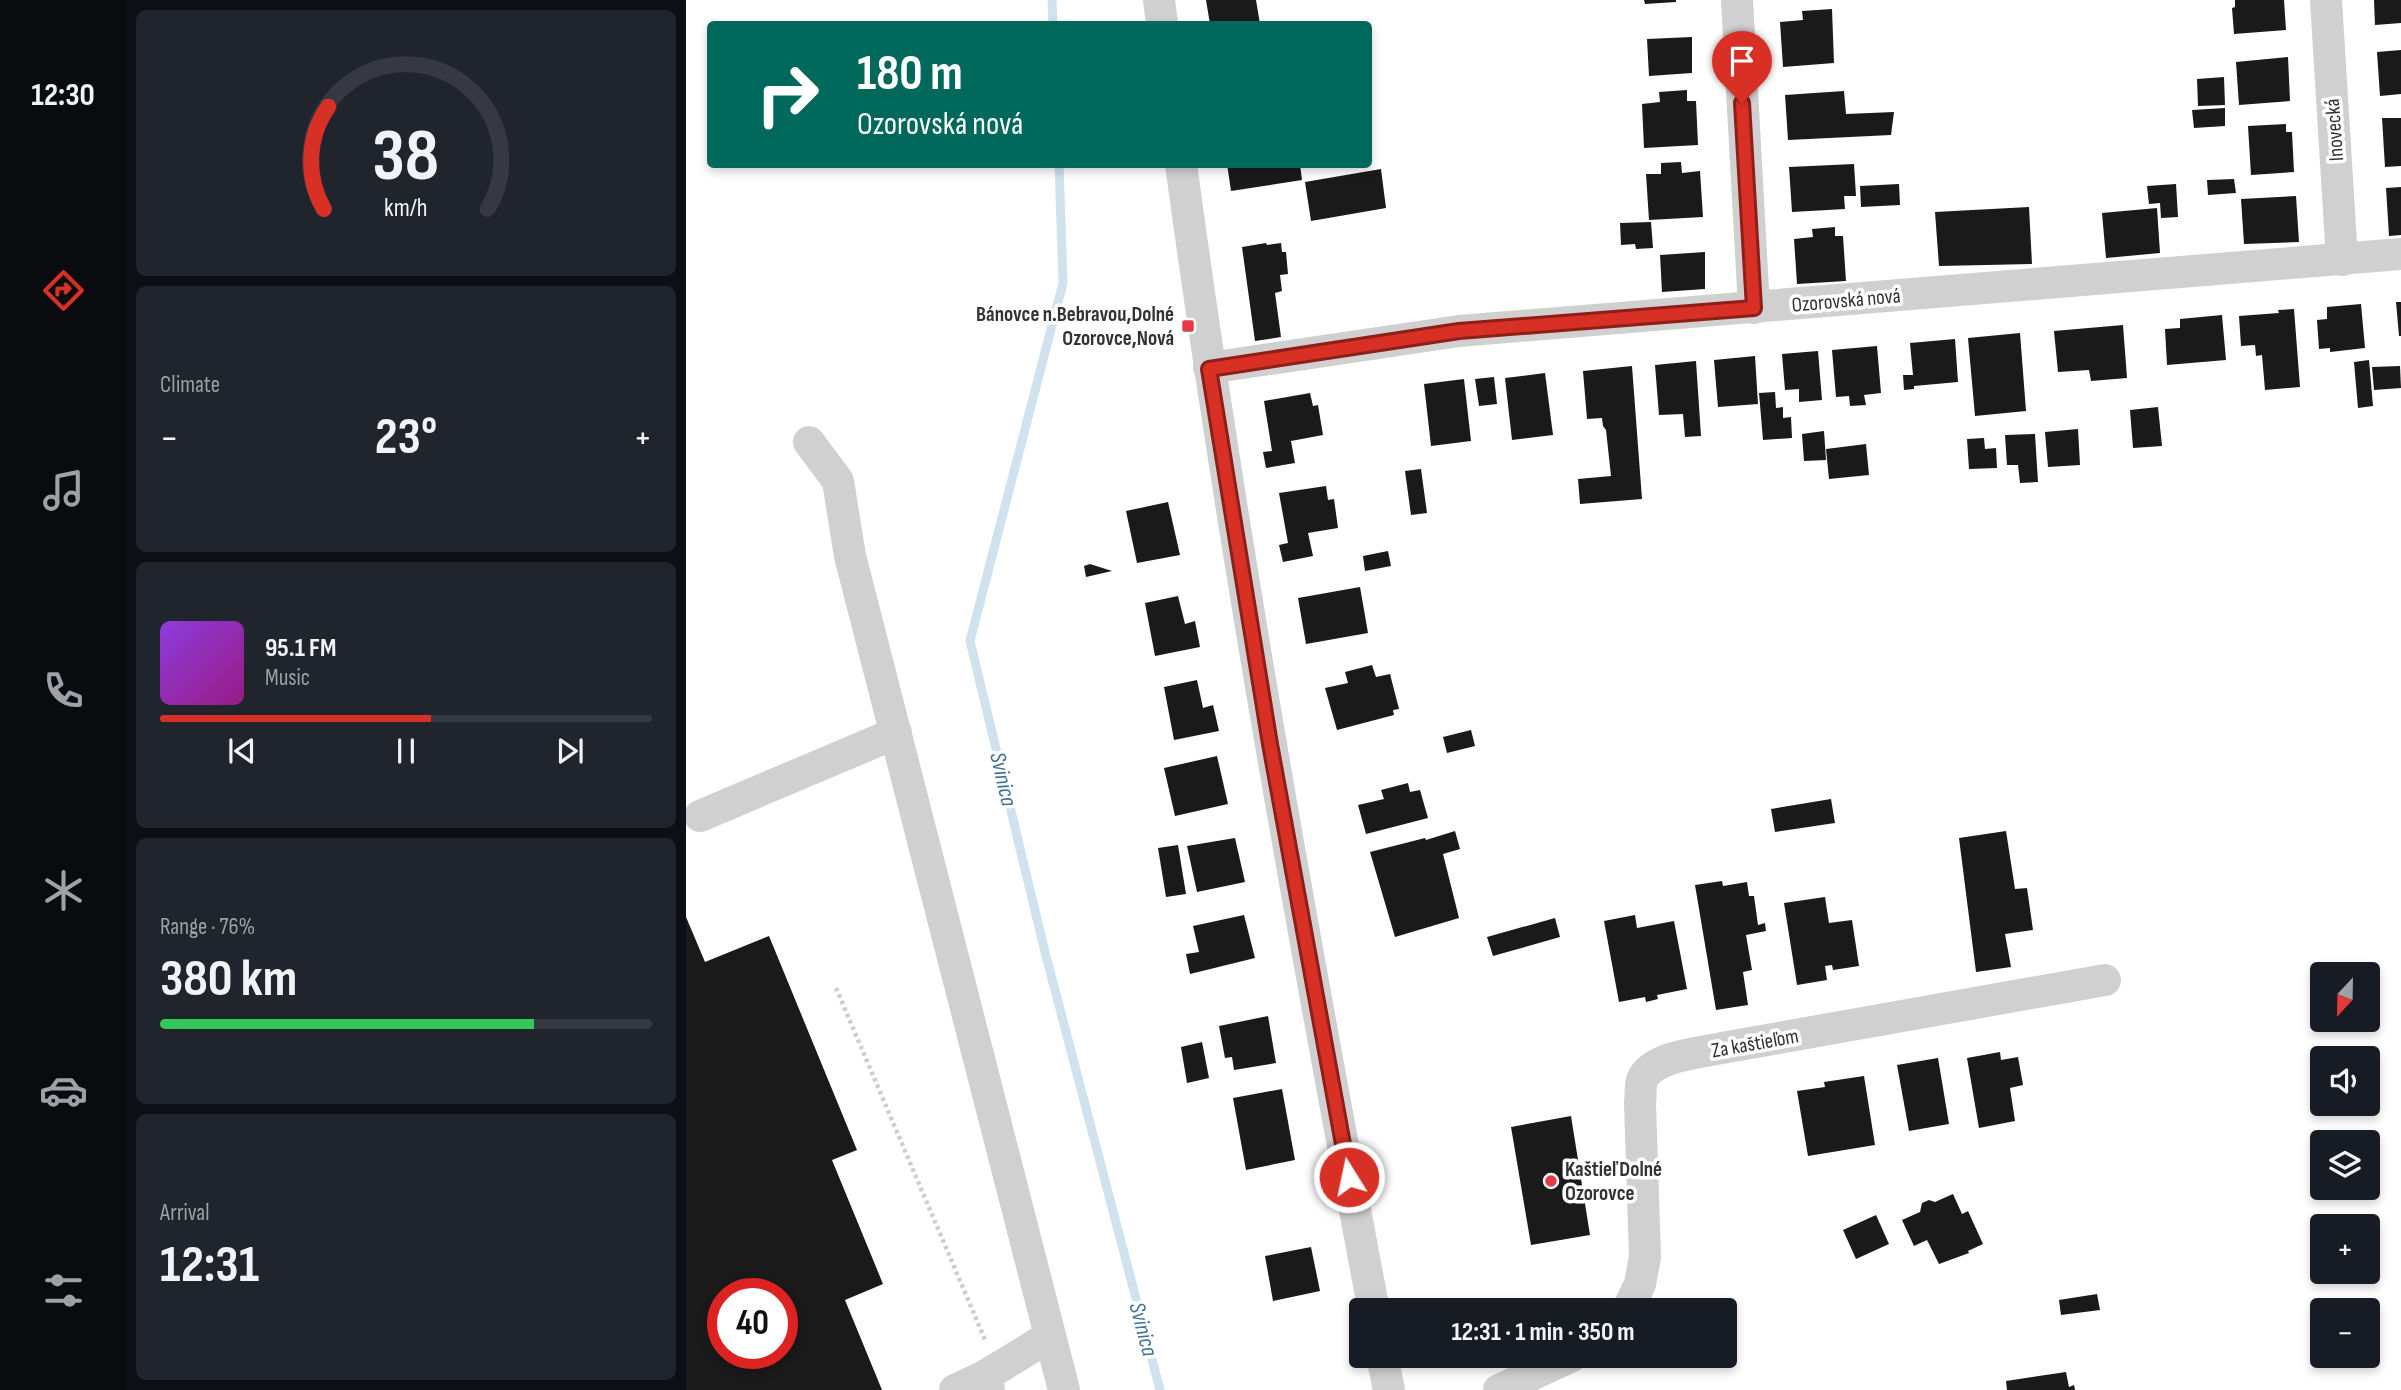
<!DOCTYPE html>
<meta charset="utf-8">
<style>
body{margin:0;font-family:"Sofia Sans Condensed",sans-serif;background:#20242c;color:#f1f3f6;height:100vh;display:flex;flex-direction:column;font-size:26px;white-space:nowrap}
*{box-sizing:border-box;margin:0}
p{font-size:23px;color:#9ea1a6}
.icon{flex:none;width:38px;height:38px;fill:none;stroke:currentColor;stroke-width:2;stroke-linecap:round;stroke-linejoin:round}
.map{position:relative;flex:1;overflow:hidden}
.drawer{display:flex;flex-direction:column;gap:10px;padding:10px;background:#0d0f14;width:560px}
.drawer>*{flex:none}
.guide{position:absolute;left:21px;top:21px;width:665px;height:147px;border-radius:7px;box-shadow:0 4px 10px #0003;background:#00695c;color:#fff;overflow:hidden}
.needle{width:46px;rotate:202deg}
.controls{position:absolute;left:1624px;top:962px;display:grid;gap:14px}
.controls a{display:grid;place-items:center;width:70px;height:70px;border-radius:7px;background:#171b24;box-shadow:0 4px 10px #0003;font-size:35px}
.speed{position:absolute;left:21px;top:1278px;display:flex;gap:14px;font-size:35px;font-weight:700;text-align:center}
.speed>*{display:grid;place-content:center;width:91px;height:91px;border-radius:50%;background:#171b24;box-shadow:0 4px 10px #0003;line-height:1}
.speed .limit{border:10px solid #d22;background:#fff;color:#111}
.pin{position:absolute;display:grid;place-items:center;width:60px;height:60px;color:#fff;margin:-72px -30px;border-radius:50% 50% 50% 0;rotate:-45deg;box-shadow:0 0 7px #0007}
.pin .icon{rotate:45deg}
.me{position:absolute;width:77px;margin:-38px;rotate:350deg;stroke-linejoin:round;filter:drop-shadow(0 0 5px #0008)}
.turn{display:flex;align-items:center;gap:24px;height:147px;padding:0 35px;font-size:32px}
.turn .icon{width:91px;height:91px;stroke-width:2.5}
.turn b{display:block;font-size:49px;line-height:60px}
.big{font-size:52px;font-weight:700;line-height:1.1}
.drawer .widget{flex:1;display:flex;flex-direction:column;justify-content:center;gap:10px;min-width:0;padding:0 24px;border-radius:10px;background:#20242c}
.drawer .dial{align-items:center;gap:0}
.dial svg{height:182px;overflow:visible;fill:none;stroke:#363941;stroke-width:7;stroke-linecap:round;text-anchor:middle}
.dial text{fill:#f1f3f6;stroke:none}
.song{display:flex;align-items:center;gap:21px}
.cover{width:84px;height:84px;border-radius:10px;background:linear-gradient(135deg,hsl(270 70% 55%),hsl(310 70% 35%))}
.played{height:7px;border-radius:4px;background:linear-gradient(90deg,#d93025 55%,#363941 55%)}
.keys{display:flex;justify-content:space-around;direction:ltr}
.heat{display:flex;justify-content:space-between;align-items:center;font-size:38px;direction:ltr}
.charge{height:10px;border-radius:5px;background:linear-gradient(90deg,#34c759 76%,#363941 0)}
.trip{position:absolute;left:663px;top:1298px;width:388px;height:70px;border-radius:7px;background:#171b24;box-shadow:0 4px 10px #0003;font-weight:700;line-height:70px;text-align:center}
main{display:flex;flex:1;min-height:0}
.tabs{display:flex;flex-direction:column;width:126px;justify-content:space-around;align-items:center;background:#090b0e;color:#9ea1a6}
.tabs .icon{width:49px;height:49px}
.tabs .current{color:#d93025}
.tabs b{font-size:32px;color:#f1f3f6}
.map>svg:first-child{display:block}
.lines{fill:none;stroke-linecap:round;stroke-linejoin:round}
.stream{stroke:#cfe2ee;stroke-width:9}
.building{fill:#1a1a1a;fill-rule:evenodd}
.path{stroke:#cdcdcd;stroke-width:4.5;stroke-dasharray:3.5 3.5;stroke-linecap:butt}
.minor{stroke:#d0d0d0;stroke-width:32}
.route-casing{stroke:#8d1f18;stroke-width:18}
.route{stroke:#d93025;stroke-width:12}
.poi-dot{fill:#e63946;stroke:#fff;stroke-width:2.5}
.labels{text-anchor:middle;stroke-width:7;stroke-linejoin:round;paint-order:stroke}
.street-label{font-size:21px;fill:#333;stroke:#fff}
.poi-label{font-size:21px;font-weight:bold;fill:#333;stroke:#fff;text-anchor:end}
.water-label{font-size:23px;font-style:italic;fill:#3f7597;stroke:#fff}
</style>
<main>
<nav class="tabs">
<b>12:30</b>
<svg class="icon current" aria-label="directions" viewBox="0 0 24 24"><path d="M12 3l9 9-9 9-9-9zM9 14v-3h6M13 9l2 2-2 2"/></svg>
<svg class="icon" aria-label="music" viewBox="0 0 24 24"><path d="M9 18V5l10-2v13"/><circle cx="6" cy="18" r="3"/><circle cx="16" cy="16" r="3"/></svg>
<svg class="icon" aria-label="phone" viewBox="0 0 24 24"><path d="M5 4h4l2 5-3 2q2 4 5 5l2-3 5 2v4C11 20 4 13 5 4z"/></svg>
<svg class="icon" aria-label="climate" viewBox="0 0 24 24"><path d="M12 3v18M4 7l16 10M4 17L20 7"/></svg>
<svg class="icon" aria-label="car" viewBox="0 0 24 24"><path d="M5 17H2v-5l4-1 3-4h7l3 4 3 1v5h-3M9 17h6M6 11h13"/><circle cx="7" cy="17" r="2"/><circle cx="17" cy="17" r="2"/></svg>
<svg class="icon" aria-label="filters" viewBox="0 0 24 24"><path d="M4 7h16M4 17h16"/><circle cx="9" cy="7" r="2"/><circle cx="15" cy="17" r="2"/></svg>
</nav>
<section class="drawer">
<div class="widget dial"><svg viewBox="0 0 100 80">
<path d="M14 69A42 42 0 1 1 86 69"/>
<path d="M14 69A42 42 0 0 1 16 24" stroke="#d93025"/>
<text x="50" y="56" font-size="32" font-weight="700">38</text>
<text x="50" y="72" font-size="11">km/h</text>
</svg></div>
<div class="widget"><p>Climate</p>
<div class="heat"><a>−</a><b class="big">23°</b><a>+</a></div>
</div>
<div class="widget">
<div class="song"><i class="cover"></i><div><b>95.1 FM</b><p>Music</p></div></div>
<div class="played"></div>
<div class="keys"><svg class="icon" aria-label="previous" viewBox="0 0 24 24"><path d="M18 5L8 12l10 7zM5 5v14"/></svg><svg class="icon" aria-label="pause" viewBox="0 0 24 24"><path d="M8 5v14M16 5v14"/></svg><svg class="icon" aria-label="next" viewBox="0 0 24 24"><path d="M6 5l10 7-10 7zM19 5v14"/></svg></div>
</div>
<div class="widget"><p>Range · 76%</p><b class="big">380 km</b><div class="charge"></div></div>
<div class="widget"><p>Arrival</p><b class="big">12:31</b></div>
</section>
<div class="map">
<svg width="1715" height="1390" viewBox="0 0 1715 1390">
<rect width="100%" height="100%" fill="#fff"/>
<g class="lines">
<g class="stream">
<path d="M366,0L367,24"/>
<path d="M373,164L377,283L284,641L359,952L474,1390"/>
</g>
</g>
<g class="building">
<path d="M520,0H570L574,24H524Z"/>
<path d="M958,0H990V2L959,4Z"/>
<path d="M1549,0H1598L1600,30L1548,34L1546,8L1549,7Z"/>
<path d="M1688,0H1715V23L1689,25Z"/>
<path d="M1146,9L1148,63L1097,67L1094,22L1117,20L1116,11Z"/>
<path d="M1006,37V73L963,76L961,39Z"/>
<path d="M1715,50V94L1694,96L1691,52Z"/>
<path d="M1602,57L1604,101L1553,105L1550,62Z"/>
<path d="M1538,77L1539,105L1512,106L1511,79Z"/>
<path d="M1001,90V101H1010L1012,145L958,148L956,104L974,102L973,92Z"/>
<path d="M1158,91L1160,114L1208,112L1205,135L1102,140L1099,95Z"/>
<path d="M1539,108V126L1508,128L1506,110Z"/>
<path d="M1696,118H1715V166L1699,167Z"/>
<path d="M1600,124V132H1606L1608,172L1565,175L1562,126Z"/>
<path d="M995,162L996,173L1014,171L1017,217L963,220L960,174H975V163Z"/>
<path d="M541,164H614L616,180L545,191Z"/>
<path d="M1168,164L1170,196H1158L1159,209L1106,212L1103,167Z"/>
<path d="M695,169L700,208L625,221L619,182Z"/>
<path d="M1548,179L1550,193L1522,195L1521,180Z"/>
<path d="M1213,184L1214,205L1175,207L1174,186Z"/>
<path d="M1490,184L1492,217L1475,218L1474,203L1463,204L1461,186Z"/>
<path d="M1715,187V235L1703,236L1700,188Z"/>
<path d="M1610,196L1613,242L1558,244L1555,199Z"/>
<path d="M1343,207L1346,264L1253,266L1249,212Z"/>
<path d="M1471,208L1474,253L1420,258L1416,213Z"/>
<path d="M965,222L967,248L950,249L949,244L935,245L934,223Z"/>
<path d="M1149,227V236H1157L1160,281L1111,284L1108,239L1127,237L1126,229Z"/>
<path d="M580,243L581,245L595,243L596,252H600L602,274L594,275L596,291L589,293L595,337L569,341L556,247Z"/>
<path d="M1019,252V289L976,292L974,255Z"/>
<path d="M1710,302H1715V336H1713Z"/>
<path d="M1675,304L1679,348L1644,352V348L1633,349L1631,320L1641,319V307Z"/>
<path d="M1608,309L1614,387L1579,390L1576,355L1570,356L1569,345L1555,346L1553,316L1593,313L1592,310Z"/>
<path d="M1536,315L1540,360L1481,365L1479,329L1494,328V319Z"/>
<path d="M1437,325L1441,378L1405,381L1403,370L1372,372L1368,331Z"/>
<path d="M1334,333L1340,411L1289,416L1282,338Z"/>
<path d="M1269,339L1272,382L1228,386V389L1218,390L1217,375H1227L1224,343Z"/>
<path d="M1191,346L1195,393L1178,395L1180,405L1164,406L1163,396L1150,397L1146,350Z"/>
<path d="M1132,351L1136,400L1113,402V389L1099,390L1096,354Z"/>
<path d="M1069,356L1072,404L1032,407L1028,360Z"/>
<path d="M1683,360L1687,406L1672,408L1668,362Z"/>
<path d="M1010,361L1015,436L999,437L997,414L973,415L969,365Z"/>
<path d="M946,366L956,499L894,504L892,479L925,476L920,430L917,426L916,418L901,419L897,371Z"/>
<path d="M1714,366L1715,388L1688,390L1686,367Z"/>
<path d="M859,373L867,435L826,440L819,378Z"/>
<path d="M808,377L811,404L793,406L789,379Z"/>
<path d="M778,379L785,441L745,446L738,384Z"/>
<path d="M1089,392L1090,408L1097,407V418L1105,417L1106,438L1077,440L1073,393Z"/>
<path d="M624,393L627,406L632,405L637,435L605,441L609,463L580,468L577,452L586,451L578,401Z"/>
<path d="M1472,407L1476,446L1447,448L1444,410Z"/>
<path d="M1392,429L1394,465L1362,467L1359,432Z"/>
<path d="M1138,431L1140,460L1118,461L1116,434Z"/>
<path d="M1349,434L1352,482L1334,483L1332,465H1321L1319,435Z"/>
<path d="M1298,438L1299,449L1310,448L1311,468L1283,469L1281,439Z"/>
<path d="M1180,444L1183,475L1143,479L1140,449Z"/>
<path d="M735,469L741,513L725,515L719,471Z"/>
<path d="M640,486L642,500L648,499L652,528L622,533L627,556L597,562L593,545L602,543L593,493Z"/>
<path d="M482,502L494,555L451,563L440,511Z"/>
<path d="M702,551L705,566L679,571L677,556Z"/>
<path d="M404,564L426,571L400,577L398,566Z"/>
<path d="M674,587L682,633L620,644L612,598Z"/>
<path d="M492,596L499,624L509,621L514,647L469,656L459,603Z"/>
<path d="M686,665L690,677L704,674L713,709L707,710L708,715L651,730L639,688L662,683L659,672Z"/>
<path d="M511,680L517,708L527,705L533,731L488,740L478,687Z"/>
<path d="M785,730L789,746L761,753L757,737Z"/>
<path d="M531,756L542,804L489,816L478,768Z"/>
<path d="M722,783L724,792L734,790L742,818L680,834L672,805L698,799L695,790Z"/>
<path d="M1145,799L1149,823L1089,832L1085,809Z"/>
<path d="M769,831L774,849L757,854L773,918L709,937L684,852L739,838L740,840Z"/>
<path d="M1320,831L1329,889L1341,888L1347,930L1319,934L1325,967L1290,972L1273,838Z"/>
<path d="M549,838L559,882L511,892L501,846Z"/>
<path d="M492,845L500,894L480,897L472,848Z"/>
<path d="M1036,881L1037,886L1061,882L1063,896H1068L1072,925L1079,923L1080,931L1060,935L1066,970L1057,972L1062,1005L1030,1010L1009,885Z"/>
<path d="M1139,897L1143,923L1166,920L1173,966L1147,970L1146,965L1139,966L1141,980L1111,985L1098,903Z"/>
<path d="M558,915L569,958L504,974L500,954L513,952L507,926Z"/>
<path d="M949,915L951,928L988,921L1001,989L971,995L972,999L960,1002L959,997L933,1002L918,921Z"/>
<path d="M0,917L19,962L83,936L171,1150L146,1160L197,1284L159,1300L196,1390H0ZM37,1293H96V1353H37Z"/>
<path d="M869,918L874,937L807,956L801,937Z"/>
<path d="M582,1016L590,1063L548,1070L546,1057L539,1058L533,1026Z"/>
<path d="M516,1042L523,1078L501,1083L495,1047Z"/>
<path d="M1314,1052L1315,1060L1332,1057L1337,1085L1324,1088L1329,1121L1293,1128L1281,1058Z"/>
<path d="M1252,1058L1263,1124L1223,1131L1211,1065Z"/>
<path d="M1178,1076L1189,1145L1122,1156L1111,1091L1139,1087L1138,1082Z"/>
<path d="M596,1089L609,1160L560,1170L547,1098Z"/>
<path d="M885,1116L904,1235L845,1245L825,1127Z"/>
<path d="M1267,1194L1276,1214L1282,1211L1297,1244L1282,1251L1283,1253L1253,1264L1241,1240L1228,1246L1216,1220L1234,1212L1236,1203L1243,1200L1249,1202Z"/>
<path d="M1190,1215L1203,1244L1170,1259L1157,1230Z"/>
<path d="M625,1247L634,1291L587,1301L579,1256Z"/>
<path d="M1411,1294L1414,1310L1375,1315L1373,1300Z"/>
<path d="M1380,1372L1383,1387L1388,1385L1389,1390H1321L1320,1381Z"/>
</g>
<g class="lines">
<path class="path" d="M150,988L300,1342"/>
<g class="minor">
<path d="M473,0L476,24"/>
<path d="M1051,0L1068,308"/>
<path d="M1640,0L1656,260"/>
<path d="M495,164C547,549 616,930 688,1311"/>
<path d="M523,368L773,331L1715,254"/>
<path d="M123,442L152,481L164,556L378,1390"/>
<path d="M14,816L210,733"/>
<path d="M941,1311L954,1284L959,1257L954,1103C955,1096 954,1086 956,1080C966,1056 1014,1053 1036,1048L1419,980"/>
<path d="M696,1356L703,1390"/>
<path d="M269,1390L299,1376"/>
<path d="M303,1390L299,1376L364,1336"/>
<path d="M813,1390L886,1356"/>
</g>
</g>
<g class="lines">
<defs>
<path id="route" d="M663,1177L584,744L523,369L773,331L1068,308L1056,103"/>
</defs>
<use href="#route" class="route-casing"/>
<use href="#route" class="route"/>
</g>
<g class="poi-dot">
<rect x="495" y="319" width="14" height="14" rx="3.5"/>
<circle cx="865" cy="1181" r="7"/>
</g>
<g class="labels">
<g class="street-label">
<text transform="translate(1648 130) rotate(-94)" y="7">Inovecká</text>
<text transform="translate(1160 300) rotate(-5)" y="7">Ozorovská nová</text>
<text transform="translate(1069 1043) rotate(-10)" y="7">Za kaštieľom</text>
</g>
<g class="poi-label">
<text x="488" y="321">Bánovce n.Bebravou,Dolné<tspan x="488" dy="24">Ozorovce,Nová</tspan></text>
<text x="879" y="1176" text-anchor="start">Kaštieľ Dolné<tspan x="879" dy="24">Ozorovce</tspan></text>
</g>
<g class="water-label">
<text transform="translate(318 779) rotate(77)" y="8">Svinica</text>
<text transform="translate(458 1329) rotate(75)" y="8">Svinica</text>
</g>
</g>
</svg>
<div class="controls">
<a><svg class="needle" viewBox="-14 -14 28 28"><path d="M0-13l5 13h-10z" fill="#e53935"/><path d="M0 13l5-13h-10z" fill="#9ea1a6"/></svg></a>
<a><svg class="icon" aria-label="sound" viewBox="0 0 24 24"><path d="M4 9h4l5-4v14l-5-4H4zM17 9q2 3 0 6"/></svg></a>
<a><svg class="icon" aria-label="layers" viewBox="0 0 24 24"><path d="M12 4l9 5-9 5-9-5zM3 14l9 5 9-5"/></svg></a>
<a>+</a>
<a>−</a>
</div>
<div class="speed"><div class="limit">40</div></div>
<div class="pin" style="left:1056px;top:103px;background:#d93025"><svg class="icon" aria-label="arrive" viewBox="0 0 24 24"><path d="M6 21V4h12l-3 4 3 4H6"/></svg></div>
<svg class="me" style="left:663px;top:1177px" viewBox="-20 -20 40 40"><circle r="17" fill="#d93025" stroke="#fff" stroke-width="3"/><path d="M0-11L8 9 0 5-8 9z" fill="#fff"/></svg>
<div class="trip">12:31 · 1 min · 350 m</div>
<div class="guide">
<div class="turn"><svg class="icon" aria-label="right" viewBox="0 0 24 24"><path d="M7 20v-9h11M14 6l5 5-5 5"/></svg><div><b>180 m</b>Ozorovská nová</div></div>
</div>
</div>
</main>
